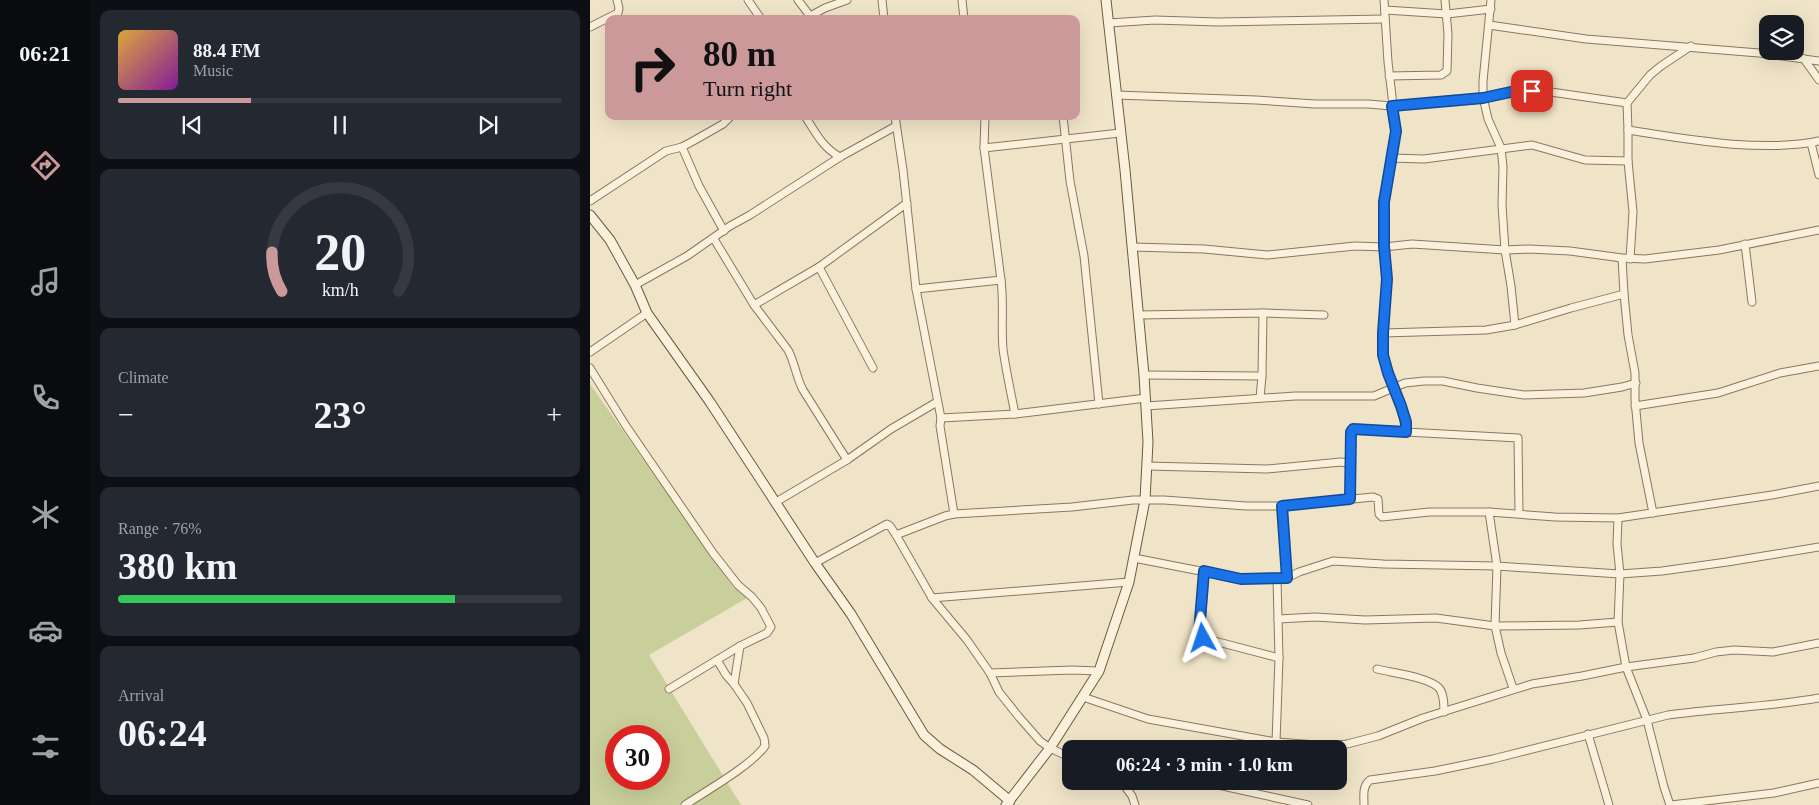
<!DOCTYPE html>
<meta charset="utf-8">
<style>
body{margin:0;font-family:Georgia,serif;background:#242831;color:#f1f3f6;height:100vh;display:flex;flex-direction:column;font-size:19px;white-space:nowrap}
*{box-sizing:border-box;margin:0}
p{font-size:16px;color:#9ea1a6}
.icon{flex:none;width:28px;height:28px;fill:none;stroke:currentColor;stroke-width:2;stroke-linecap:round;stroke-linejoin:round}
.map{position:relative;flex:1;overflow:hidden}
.details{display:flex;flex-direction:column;gap:10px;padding:10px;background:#0d0f14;width:500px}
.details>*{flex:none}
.banner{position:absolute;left:15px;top:15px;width:475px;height:105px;border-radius:10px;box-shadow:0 5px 20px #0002;background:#cc999b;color:#111;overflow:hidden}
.fabs{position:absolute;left:1169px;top:15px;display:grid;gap:10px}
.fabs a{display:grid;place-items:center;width:45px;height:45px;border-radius:10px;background:#171b24;box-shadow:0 5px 20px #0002;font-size:25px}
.speed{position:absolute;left:15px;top:725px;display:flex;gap:10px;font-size:25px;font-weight:700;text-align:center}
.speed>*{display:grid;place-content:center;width:65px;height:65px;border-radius:50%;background:#171b24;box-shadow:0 5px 20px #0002;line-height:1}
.speed .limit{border:8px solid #d22;background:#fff;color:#111}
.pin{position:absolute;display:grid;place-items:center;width:42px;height:42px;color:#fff;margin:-21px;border-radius:10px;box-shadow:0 2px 8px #0006}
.me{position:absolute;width:55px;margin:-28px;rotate:355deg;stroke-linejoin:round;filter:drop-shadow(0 0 4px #0008)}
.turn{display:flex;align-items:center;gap:18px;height:105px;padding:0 15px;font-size:22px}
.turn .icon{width:65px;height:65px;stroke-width:2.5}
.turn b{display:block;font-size:35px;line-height:42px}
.big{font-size:38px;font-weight:700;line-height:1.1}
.details .card{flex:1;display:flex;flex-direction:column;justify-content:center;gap:8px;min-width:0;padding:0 18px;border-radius:10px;background:#242831}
.details .dial{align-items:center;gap:0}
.dial svg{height:130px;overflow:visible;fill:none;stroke:#363941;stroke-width:7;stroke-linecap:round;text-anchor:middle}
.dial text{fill:#f1f3f6;stroke:none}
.song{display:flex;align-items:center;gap:15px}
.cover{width:60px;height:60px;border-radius:8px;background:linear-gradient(135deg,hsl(40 70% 55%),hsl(290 70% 35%))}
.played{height:5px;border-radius:2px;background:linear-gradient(90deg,#cc999b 30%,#363941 30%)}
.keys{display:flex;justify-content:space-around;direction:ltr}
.heat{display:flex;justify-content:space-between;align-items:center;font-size:28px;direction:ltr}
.charge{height:8px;border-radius:4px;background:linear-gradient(90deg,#34c759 76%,#363941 0)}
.trip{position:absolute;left:472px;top:740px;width:285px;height:50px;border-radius:10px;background:#171b24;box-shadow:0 5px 20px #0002;font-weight:700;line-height:50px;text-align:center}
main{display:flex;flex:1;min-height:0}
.tabs{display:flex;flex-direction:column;width:90px;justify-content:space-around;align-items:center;background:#090b0e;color:#9ea1a6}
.tabs .icon{width:35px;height:35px}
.tabs .on{color:#cc999b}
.tabs b{font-size:22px;color:#f1f3f6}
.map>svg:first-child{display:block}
.green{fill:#c9cf9b;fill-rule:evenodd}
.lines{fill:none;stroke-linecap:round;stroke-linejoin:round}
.minor-casing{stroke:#8d765c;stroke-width:9}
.secondary-casing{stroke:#6f573f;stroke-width:11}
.minor{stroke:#faf1dc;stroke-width:7}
.secondary{stroke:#faf1dc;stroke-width:9}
.route-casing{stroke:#114b97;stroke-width:12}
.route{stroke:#1a73e8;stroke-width:9}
</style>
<main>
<nav class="tabs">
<b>06:21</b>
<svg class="icon on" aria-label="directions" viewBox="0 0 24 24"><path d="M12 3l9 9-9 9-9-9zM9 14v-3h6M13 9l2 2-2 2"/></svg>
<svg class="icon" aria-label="music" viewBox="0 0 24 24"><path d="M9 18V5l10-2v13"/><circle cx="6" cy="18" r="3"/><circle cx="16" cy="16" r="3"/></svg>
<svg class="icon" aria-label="phone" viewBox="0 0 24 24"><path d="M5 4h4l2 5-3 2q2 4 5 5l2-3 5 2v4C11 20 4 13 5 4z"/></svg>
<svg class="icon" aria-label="climate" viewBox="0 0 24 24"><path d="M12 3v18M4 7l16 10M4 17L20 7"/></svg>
<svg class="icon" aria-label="car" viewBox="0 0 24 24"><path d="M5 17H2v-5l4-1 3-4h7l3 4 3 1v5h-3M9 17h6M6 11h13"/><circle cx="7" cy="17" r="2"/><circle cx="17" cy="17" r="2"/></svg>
<svg class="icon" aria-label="filters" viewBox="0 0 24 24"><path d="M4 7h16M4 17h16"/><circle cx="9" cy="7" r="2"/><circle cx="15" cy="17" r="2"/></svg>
</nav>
<section class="details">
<div class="card">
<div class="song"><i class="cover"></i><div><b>88.4 FM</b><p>Music</p></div></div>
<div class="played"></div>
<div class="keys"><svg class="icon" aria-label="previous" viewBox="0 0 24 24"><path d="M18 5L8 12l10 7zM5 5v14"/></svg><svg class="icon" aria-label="pause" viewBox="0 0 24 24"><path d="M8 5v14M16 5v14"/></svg><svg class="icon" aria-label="next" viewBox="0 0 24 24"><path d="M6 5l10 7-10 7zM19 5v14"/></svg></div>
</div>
<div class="card dial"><svg viewBox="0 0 100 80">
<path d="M14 69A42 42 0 1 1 86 69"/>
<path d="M14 69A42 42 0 0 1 8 45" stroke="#cc999b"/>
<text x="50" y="56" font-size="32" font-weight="700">20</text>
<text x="50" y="72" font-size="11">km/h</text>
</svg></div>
<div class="card"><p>Climate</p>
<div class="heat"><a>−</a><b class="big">23°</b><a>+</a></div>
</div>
<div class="card"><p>Range · 76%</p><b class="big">380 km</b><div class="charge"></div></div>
<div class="card"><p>Arrival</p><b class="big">06:24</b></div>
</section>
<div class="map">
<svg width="1229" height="805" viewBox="0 0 1229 805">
<rect width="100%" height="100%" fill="#f0e4c8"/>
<path class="green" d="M0,384L143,587L157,598L59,655L151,805H0ZM26,736H69V779H26Z"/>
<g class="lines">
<defs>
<g id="minor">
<path d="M158,0L171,19"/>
<path d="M208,0L220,16L235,8L257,0"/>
<path d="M292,0L294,19"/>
<path d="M372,0L374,19"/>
<path d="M794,0L798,62L806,131L794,202V247L797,279L793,333V355L798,373L805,387L811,406L816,432L928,438L929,513"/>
<path d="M901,0L893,81V97L898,119L911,148L913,167L912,205L915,250L921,286L925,325L981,308L1034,294L1032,258"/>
<path d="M795,10L857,14L901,9"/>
<path d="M519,23L565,20L628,22L795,19"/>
<path d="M899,25L996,39L1169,53L1229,61"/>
<path d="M0,27L28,13L29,8L27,0"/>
<path d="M1101,46L1071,66L1060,75L1037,103L1038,130C1096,139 1171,153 1229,141"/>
<path d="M1214,59L1229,80"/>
<path d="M799,76L851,75L857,71L858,34L855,0"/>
<path d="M526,95L666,100L725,104H778L802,106L893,97L930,90L954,91L1037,103"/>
<path d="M215,116C225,132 233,148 250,157"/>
<path d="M305,116L313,170L326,289L351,418L350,426L364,514"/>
<path d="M473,116L480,181L494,256L509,404"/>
<path d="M1038,130V161L1043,212L1040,259"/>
<path d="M1221,143L1229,175"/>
<path d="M92,147L109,186L134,231"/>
<path d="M394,148L530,133"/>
<path d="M801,158L834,159L942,145L995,160L1038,161"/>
<path d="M0,201L76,151L92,147L105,140L133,124L141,116"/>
<path d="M124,239L164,305L229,267L317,203"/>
<path d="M1155,244L1162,302"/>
<path d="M542,247L614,249L677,255L765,246L794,247L822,244L915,250L939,249L980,251L1032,258L1055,259L1129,250L1229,230"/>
<path d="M229,267L283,368"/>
<path d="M411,280C414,303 411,326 413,349C416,371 421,393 425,414"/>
<path d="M45,285L97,256L140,226L160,215L250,157L306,126"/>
<path d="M326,289L411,280L394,148L395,116"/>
<path d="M1034,294L1038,335L1045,373V400L1049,443L1063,513"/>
<path d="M164,305L198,350C205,363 206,377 213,390L257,460"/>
<path d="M673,313L734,315"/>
<path d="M549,315L673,313L672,376L554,375"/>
<path d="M793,333L896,330L925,325"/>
<path d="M0,352L57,313"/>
<path d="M0,368L36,426L123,553L148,585L162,597L171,608L181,627L177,633L150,646L79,689"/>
<path d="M670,398L672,376"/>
<path d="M556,406L705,396H784L815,383L834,381H853L887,388L934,395L994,393L1032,387L1046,383"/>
<path d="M1045,406L1128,393L1190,373L1229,366"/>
<path d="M351,418L425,414L556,398"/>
<path d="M557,466L677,469L751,462L761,464V432L763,429L816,432"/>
<path d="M760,499L761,464"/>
<path d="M186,502L257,460L301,429L347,402"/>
<path d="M899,512L907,566L905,626L911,653L923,688"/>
<path d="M1028,518L1027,544L1030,574L1028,622L1036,667L1057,720L1074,787L1080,805"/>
<path d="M306,535L342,598L539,582"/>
<path d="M544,558L651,579L697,578L692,506"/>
<path d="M225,563L297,524L300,526L306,535L355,516L364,514L482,507L543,500H574L656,506H692L783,497L788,499L789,514L792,517L839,512H899L965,517L1028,518L1182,495L1229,486"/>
<path d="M615,571L610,635L613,638L689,658"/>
<path d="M697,578L709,572L743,561L793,564L907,566L1030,574L1072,571L1137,562L1229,547"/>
<path d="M342,598L377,640L400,673L409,692L429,717L450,741L460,748L481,758"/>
<path d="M688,619L725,617L775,620L846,618L905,626L989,625L1028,622"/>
<path d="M787,669C803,673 838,677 849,688C854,694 854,704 854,712"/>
<path d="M400,673L482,670L509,671"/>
<path d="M144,684L150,646"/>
<path d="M493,697L558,719L686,742L740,746L757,744L788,736L833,718L942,684L992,676L1036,667L1104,658L1126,652L1144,650L1183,652L1229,643"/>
<path d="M998,734L1019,805"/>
<path d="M686,742L689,658L687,579"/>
<path d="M531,781L542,796L545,805"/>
<path d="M610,781L718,805"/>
<path d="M95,805C116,791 162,765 175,746L174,738L157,703L144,684L136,675L127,660"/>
<path d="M774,805C774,796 772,786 780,780L845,771L903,759L1078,715C1128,708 1179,707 1229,698"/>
<path d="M1081,805L1184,793L1229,783"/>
</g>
<g id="secondary">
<path d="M0,215L20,240L45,285L57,313L120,402L225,563L261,614L334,735L350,749L383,770L420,801"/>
<path d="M416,805L460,748L509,671L539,582L555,500L558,442L554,375L535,170L516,0"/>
</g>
</defs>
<use href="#minor" class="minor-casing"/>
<use href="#secondary" class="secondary-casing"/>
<use href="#minor" class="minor"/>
<use href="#secondary" class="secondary"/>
</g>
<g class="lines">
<defs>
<path id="route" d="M613,638L609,633L614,571L651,579L697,578L692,506L760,499L761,432L763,429L816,432V422L811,406L798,373L793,355V333L797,279L794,246V202L806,131L802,106L893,98L930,90L942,91"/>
</defs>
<use href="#route" class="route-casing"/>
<use href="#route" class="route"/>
</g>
</svg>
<div class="fabs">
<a><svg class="icon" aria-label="layers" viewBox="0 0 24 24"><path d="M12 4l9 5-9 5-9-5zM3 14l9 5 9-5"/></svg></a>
</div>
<div class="speed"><div class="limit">30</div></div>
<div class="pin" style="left:942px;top:91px;background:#d93025"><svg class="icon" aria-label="arrive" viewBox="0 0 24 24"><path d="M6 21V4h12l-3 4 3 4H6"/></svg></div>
<svg class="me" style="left:613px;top:638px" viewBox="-20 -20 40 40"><path d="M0-17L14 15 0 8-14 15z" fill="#1a73e8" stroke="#fff" stroke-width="4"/></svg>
<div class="trip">06:24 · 3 min · 1.0 km</div>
<div class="banner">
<div class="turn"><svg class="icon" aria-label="right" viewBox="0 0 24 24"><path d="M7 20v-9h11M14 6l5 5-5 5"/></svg><div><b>80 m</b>Turn right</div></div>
</div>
</div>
</main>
